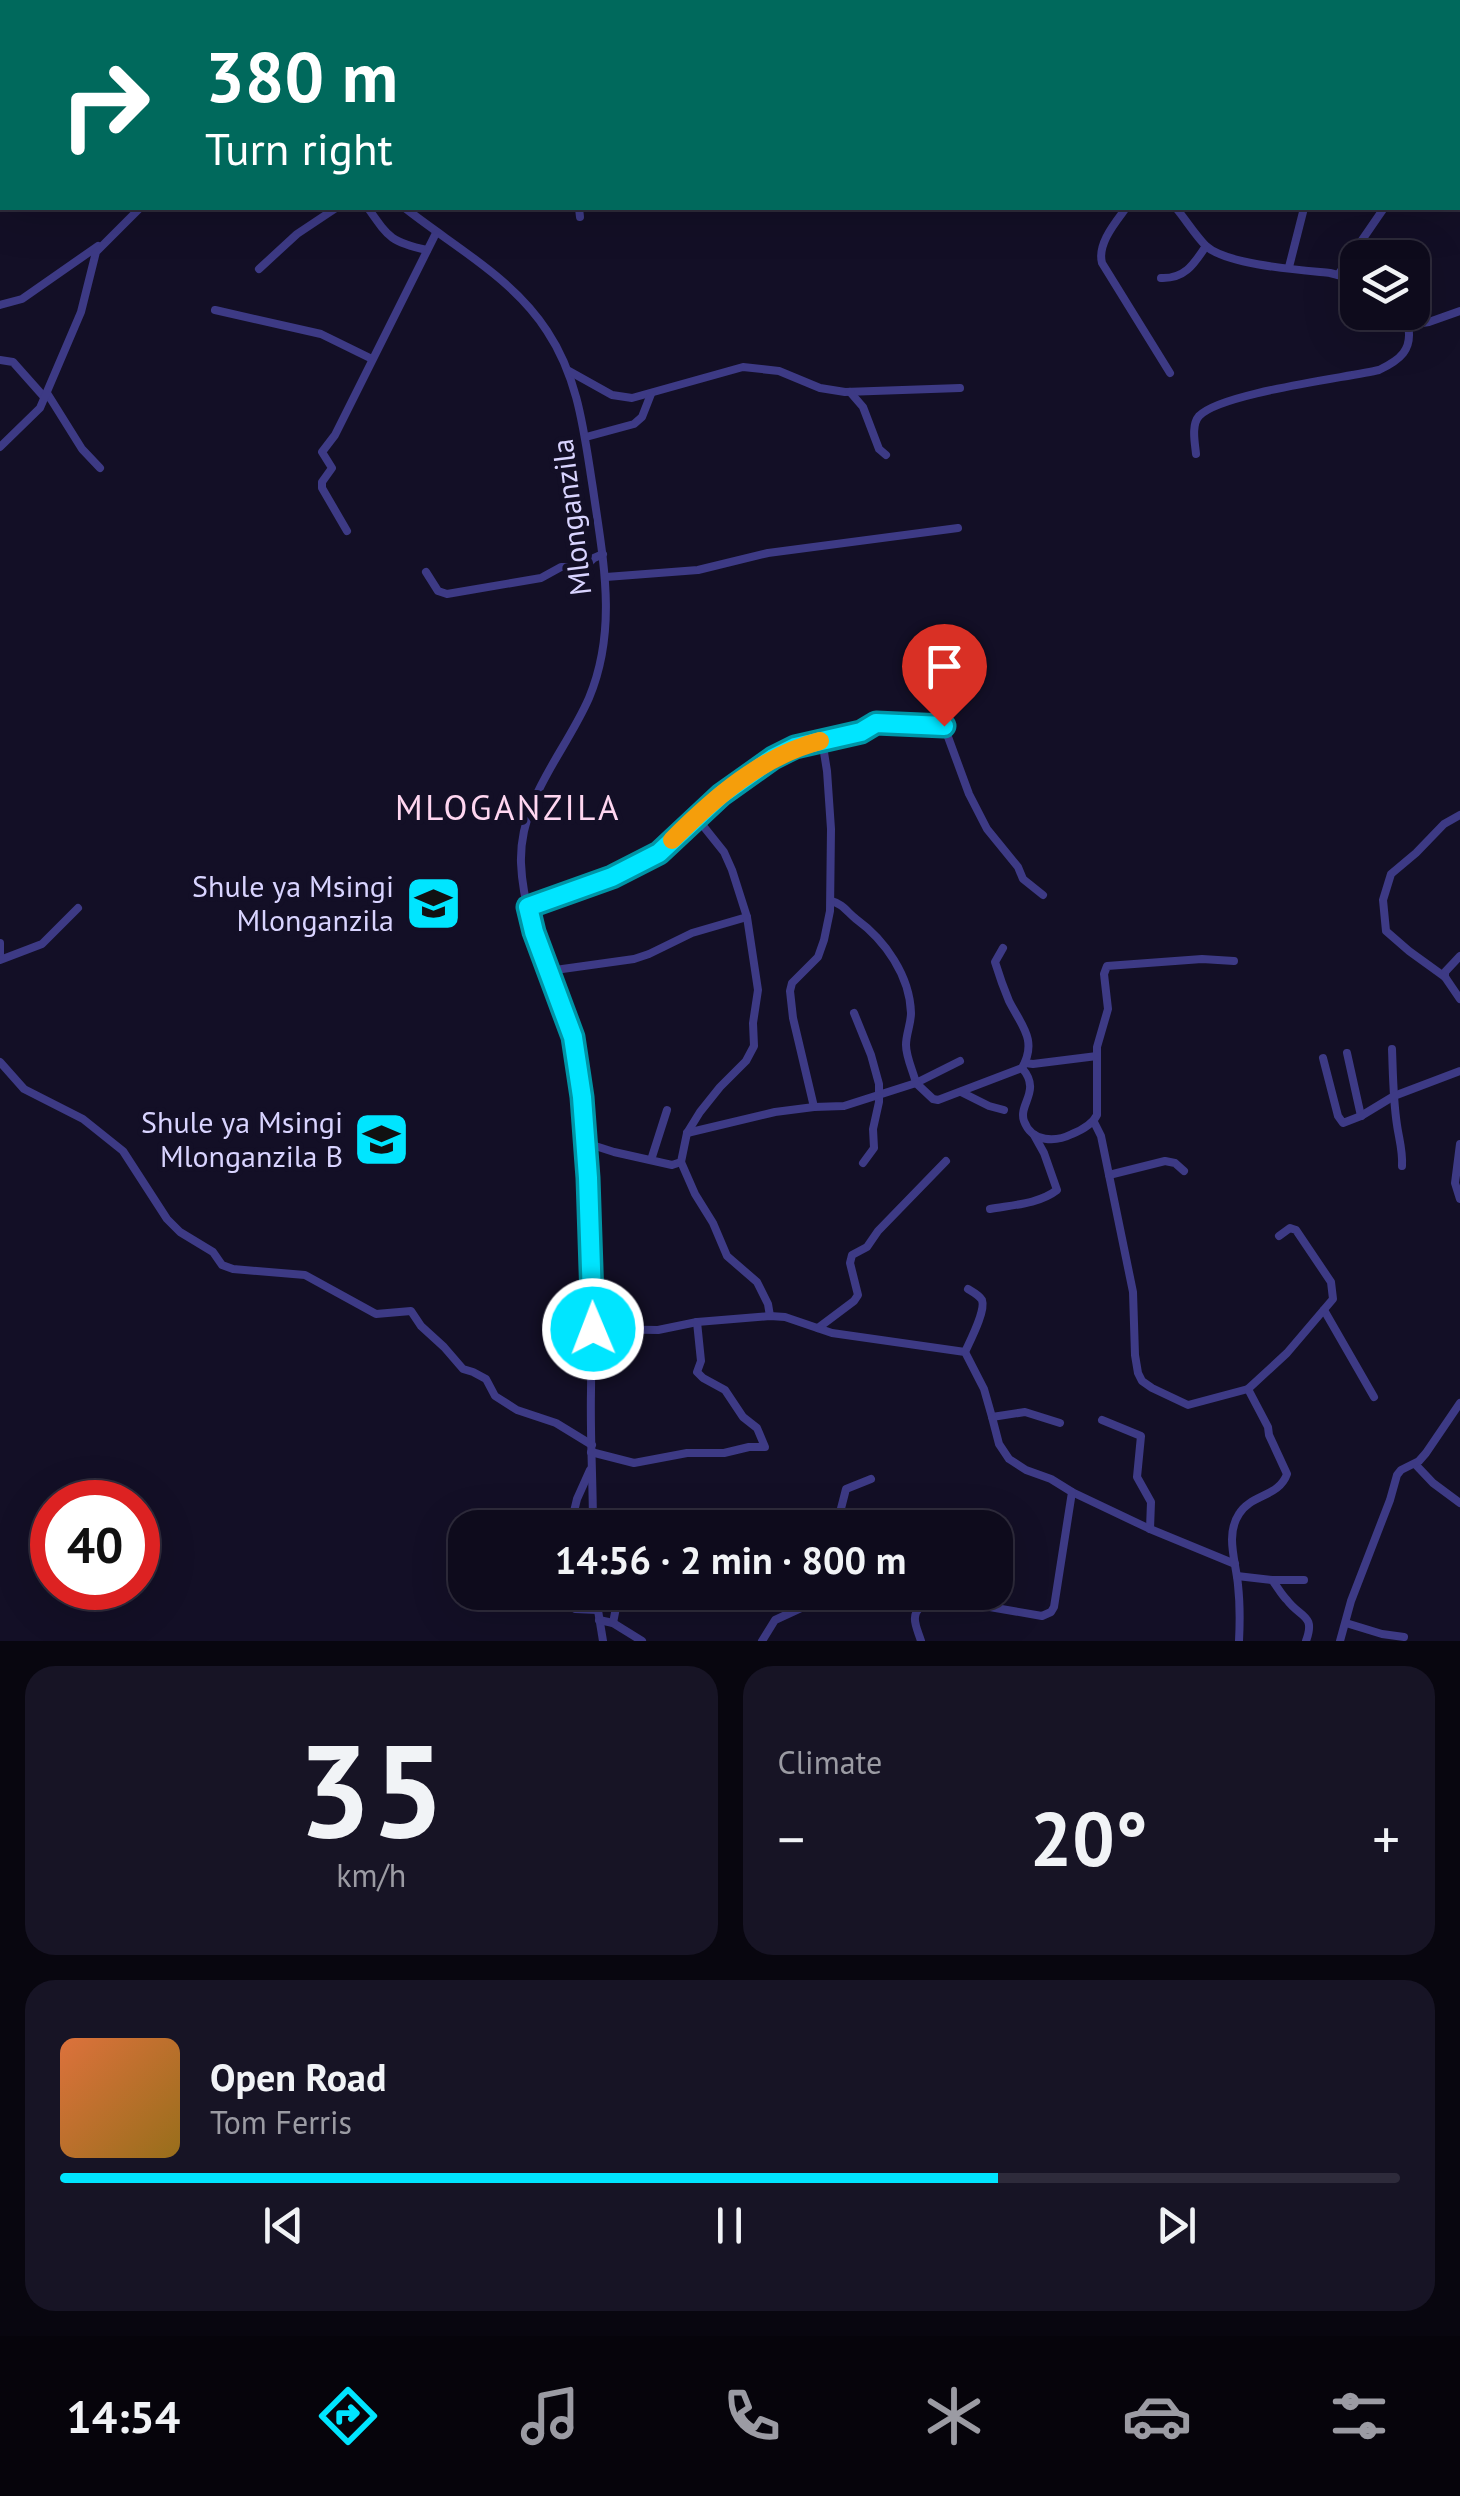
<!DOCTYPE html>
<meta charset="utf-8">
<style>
body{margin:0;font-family:"PT Sans",sans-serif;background:#171425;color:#f1f3f6;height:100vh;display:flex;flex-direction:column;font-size:38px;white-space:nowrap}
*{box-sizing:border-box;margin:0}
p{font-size:32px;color:#9b9ba3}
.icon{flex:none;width:55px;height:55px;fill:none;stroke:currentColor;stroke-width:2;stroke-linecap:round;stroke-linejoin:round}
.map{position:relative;height:1641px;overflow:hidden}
.sheet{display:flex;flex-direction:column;gap:25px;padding:25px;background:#08060f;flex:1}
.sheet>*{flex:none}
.guide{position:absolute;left:0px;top:0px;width:1460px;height:210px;box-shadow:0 10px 40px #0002,0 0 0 2px #2e2b3b;background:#00695c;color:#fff;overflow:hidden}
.buttons{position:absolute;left:1340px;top:240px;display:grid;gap:20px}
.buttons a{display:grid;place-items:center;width:90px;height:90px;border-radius:20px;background:#0e0b1c;box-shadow:0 10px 40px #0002,0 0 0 2px #2e2b3b;font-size:50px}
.speed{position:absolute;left:30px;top:1480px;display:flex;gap:20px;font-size:50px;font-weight:700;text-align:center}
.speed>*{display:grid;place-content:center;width:130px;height:130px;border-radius:50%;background:#0e0b1c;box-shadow:0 10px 40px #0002,0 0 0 2px #2e2b3b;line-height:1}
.speed .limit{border:15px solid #d22;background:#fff;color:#111}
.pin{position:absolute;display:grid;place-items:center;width:85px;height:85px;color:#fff;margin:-102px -42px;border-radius:50% 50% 50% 0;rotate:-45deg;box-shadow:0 0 10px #0007}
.pin .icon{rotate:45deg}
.me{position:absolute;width:110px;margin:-55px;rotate:359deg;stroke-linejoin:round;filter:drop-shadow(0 0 8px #0008)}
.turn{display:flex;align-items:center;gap:35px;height:210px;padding:0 40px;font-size:45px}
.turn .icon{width:130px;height:130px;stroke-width:2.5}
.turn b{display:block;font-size:70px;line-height:85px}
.big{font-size:75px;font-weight:600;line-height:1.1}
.sheet .tile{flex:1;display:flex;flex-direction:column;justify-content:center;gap:15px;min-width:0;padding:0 35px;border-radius:30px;background:#171425}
.sheet .dial{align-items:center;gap:0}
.dial b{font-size:130px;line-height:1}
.song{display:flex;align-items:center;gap:30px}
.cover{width:120px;height:120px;border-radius:15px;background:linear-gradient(135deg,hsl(20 70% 55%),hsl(40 70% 35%))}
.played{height:10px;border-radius:5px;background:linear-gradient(90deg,#00e5ff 70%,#2e2b3b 70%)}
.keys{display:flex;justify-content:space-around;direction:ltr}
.heat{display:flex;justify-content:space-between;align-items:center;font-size:55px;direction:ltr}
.sheet .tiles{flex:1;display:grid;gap:25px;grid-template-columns:1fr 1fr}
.tile:last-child{grid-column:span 2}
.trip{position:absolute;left:448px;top:1510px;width:565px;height:100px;border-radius:30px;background:#0e0b1c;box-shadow:0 10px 40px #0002,0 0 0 2px #2e2b3b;font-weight:600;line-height:100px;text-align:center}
.menu{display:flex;height:160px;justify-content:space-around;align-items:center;background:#06040b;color:#9b9ba3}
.menu .icon{width:70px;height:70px}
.menu .current{color:#00e5ff}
.menu b{font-size:45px;color:#f1f3f6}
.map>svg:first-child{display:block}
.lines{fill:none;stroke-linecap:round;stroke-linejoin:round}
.minor{stroke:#3d3a85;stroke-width:8}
.route-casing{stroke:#0095a6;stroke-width:25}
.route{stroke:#00e5ff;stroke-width:18}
.slow{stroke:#f59e0b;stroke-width:18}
.labels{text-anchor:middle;stroke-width:10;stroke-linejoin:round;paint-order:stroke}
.street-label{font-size:30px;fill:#d9d4ff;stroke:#130f26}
.poi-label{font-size:30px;fill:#d9d4ff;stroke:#130f26;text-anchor:end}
.quarter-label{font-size:35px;letter-spacing:2.5px;fill:#ffd6f0;stroke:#130f26}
</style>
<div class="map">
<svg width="1460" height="1641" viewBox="0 0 1460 1641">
<rect width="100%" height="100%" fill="#130f26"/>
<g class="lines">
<g class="minor">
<path d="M204,0L205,2"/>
<path d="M321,0V2"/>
<path d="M1056,0L1059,2"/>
<path d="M1104,0L1105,2"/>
<path d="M1384,0L1385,2"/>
<path d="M783,2L785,0"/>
<path d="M1302,2V0"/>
<path d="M368,208C389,238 391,242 427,250"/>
<path d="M405,208C453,246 513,278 547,331C579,379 584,433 593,489C603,559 618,629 589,698C565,753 519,799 521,863C523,918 548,965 566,1015C576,1040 579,1069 582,1096C595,1194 592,1294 591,1391C590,1437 593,1482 593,1528"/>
<path d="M579,208L580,217"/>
<path d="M1126,208C1115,223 1097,244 1102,263L1170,373"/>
<path d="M1176,208C1186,220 1195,235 1206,246C1227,265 1300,270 1330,273L1342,276L1358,288"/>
<path d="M1289,267L1304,208"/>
<path d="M259,269L297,234L336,208"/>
<path d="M1338,275L1384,208"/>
<path d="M1161,278C1185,279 1194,264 1206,246"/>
<path d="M0,305L22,299L98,246"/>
<path d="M215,310L321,334L372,359"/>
<path d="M1385,312L1402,326L1429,322L1460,311"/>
<path d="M0,360L13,362L45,398"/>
<path d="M569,371L612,395L632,398L743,367L779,371L820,388L845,392L960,388"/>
<path d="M850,392L863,407L879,449L886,455"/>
<path d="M47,393L82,449L100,468"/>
<path d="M586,437L634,424L642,417L651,394"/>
<path d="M0,447L40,408L81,312L96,252L140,208"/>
<path d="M1196,454C1195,443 1191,425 1199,416C1220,393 1344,378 1379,370C1400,360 1413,350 1408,325"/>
<path d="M347,531L322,488V482L332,468L322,452L335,435L436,233"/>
<path d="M426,572L438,591L447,594L541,578L561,567H585L594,558L603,554"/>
<path d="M606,577L698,570L768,553L958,528"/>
<path d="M831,901C843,904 847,912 856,919C885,940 910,976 911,1013C911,1024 906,1034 906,1045C906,1057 913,1071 916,1083L960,1061"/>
<path d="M528,907L612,877L659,853L721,795L773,758L795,747L861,731L876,723L944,726L969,794L987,829L1018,867L1023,879L1043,895"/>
<path d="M0,943V958"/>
<path d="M1460,956L1445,972V977L1460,999"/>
<path d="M0,960L42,944L78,908"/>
<path d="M548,971L634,959L649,954L692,933L747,917"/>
<path d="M1445,977L1409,951L1386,931L1383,900L1391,874L1416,853L1444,824L1460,815"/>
<path d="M854,1013L871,1055L879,1084V1102L873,1129L874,1148L863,1163"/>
<path d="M1392,1049C1393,1074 1393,1099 1397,1125C1399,1139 1403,1151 1402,1166"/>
<path d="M1347,1053L1361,1116"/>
<path d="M1323,1058L1338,1116L1343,1123L1361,1116L1394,1096L1460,1071"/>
<path d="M0,1062L24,1089L83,1119L123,1151L167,1219L180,1232L213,1252L222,1265L233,1269L305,1275L376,1314L411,1311L421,1326L444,1347L463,1369L473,1372L486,1379L495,1396L517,1410L556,1423L592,1445"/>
<path d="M1025,1063L1033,1064L1097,1056"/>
<path d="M1022,1068C1042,1091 1018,1104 1024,1121C1032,1143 1056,1142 1072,1134C1082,1130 1092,1125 1097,1115V1047L1108,1009L1104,974L1107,966L1202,959L1234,961"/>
<path d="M961,1092L989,1106L1004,1110"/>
<path d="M814,1107L793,1018L790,991L792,983L818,957L824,940L830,911L831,829L827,771L822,740"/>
<path d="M1094,1122L1101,1136L1133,1292L1135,1355L1138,1373L1142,1381L1152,1388L1188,1405L1248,1389"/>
<path d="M687,1133L775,1112L814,1107L844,1106L916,1083L933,1099L938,1100L1022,1068C1038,1040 1021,1025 1009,1001C1004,989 999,975 995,962L1003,948"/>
<path d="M586,1143L614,1152L672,1165L681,1162L687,1133L700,1112L720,1087L746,1061L754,1046L753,1023L758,990L747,917L732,870L724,852L696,817"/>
<path d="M1460,1144L1455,1183L1460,1199"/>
<path d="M651,1160L667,1110"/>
<path d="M681,1162L695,1194L713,1223L727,1256L757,1282L768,1304L770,1316"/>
<path d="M1109,1175L1165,1161L1175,1163L1184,1171"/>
<path d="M990,1209C1012,1205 1039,1204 1057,1190L1044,1153L1034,1135"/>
<path d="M1324,1310L1374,1397"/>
<path d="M818,1328L854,1301L858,1295L850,1263L852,1255L867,1247L878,1231L946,1161"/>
<path d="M593,1329L658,1330L697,1322L770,1316L785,1317L832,1333L965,1352L984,1389L992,1417L1025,1412L1060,1423"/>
<path d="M965,1352C970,1341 986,1311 982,1300C979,1295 973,1292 968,1289"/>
<path d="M1102,1420L1141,1436L1137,1477L1151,1502L1150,1529"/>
<path d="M591,1452L634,1463L687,1453H724L749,1447H765L757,1428L743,1417L725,1390L703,1378L697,1372L701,1361L697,1322"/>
<path d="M1415,1464L1433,1483L1460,1503"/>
<path d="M1072,1492L1150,1529L1235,1564"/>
<path d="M570,1528L577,1499L590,1470"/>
<path d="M836,1528L846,1489L871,1479"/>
<path d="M915,1528L929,1522"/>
<path d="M1237,1576L1272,1580C1277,1586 1281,1594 1287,1600C1300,1618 1316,1614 1306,1641"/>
<path d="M1272,1580H1304"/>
<path d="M566,1592L568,1600L575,1609L597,1610"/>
<path d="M595,1592L603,1641"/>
<path d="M599,1620L613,1623L642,1641"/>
<path d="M613,1623L619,1592"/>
<path d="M1346,1623L1382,1634L1404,1637"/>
<path d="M762,1641L775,1620L801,1608L807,1592"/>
<path d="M921,1641C917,1628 909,1615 922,1606H984L1042,1616L1051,1612L1054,1607L1072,1492L1051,1479L1026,1470L1009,1459L999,1444L992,1417"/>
<path d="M1239,1641C1240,1622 1240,1603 1238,1585C1236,1562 1225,1535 1239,1514C1251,1494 1279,1497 1287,1474L1269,1435L1268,1427L1248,1389L1287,1353L1333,1299L1331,1282L1296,1230L1290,1228L1279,1236"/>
<path d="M1340,1641L1351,1601L1390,1500L1397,1475L1401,1470L1419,1461L1426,1453L1460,1403"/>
</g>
</g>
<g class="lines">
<defs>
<path id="route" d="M593,1329L588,1178L582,1097L573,1037L534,932L528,907L612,877L659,853L721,795L773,758L795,747L861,732L876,723L944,726"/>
</defs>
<use href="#route" class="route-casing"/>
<use href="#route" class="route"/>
<path class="slow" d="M672,840C714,798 762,756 820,741"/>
</g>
<defs>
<symbol id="school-square" viewBox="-11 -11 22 22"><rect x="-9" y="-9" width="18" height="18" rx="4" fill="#00e5ff" stroke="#130f26"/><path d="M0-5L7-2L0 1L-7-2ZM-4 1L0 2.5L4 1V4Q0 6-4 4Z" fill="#111"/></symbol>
</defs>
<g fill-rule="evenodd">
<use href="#school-square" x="402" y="872" width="63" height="63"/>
<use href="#school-square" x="350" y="1108" width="63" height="63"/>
</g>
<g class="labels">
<g class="street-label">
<text transform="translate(572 517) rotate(-97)" y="10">Mlonganzila</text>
</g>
<g class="poi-label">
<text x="394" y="897">Shule ya Msingi<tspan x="394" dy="34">Mlonganzila</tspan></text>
<text x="343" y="1133">Shule ya Msingi<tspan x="343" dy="34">Mlonganzila B</tspan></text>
</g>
<g class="quarter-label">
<text x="508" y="820">MLOGANZILA</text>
</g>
</g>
</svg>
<div class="buttons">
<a><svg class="icon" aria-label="layers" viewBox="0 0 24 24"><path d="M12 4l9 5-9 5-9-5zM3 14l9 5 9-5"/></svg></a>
</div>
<div class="speed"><div class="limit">40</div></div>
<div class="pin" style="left:944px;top:726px;background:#d93025"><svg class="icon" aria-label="arrive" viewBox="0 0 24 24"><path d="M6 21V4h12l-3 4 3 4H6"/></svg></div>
<svg class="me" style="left:593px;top:1329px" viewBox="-20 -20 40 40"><circle r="17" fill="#00e5ff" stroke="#fff" stroke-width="3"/><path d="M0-11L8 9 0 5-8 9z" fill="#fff"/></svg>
<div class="trip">14:56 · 2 min · 800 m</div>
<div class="guide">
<div class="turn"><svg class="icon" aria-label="right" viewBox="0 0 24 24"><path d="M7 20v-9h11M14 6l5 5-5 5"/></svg><div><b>380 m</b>Turn right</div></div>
</div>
</div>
<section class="sheet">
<div class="tiles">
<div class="tile dial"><b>35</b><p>km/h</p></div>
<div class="tile"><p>Climate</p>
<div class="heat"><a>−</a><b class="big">20°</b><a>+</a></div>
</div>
<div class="tile">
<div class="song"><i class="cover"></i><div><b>Open Road</b><p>Tom Ferris</p></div></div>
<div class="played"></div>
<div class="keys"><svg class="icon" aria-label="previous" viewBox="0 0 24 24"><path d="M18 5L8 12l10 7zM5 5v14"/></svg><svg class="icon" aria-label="pause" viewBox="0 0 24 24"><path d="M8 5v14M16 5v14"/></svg><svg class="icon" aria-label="next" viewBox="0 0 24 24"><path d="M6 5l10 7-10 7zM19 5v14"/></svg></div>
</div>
</div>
</section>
<nav class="menu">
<b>14:54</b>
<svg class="icon current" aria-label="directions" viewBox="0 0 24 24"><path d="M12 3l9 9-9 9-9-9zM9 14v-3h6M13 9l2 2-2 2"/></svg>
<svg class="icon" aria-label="music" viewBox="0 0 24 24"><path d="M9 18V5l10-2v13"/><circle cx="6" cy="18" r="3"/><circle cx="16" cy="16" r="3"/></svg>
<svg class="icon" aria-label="phone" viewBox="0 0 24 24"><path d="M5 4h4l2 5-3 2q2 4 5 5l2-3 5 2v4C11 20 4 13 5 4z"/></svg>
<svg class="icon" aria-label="climate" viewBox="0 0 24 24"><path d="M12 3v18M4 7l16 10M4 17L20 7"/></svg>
<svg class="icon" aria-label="car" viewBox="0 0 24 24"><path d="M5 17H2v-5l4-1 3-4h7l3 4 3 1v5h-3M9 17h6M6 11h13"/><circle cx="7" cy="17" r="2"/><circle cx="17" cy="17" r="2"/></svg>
<svg class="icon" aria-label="filters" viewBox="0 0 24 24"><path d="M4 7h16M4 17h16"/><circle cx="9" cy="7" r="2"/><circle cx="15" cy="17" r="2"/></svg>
</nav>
